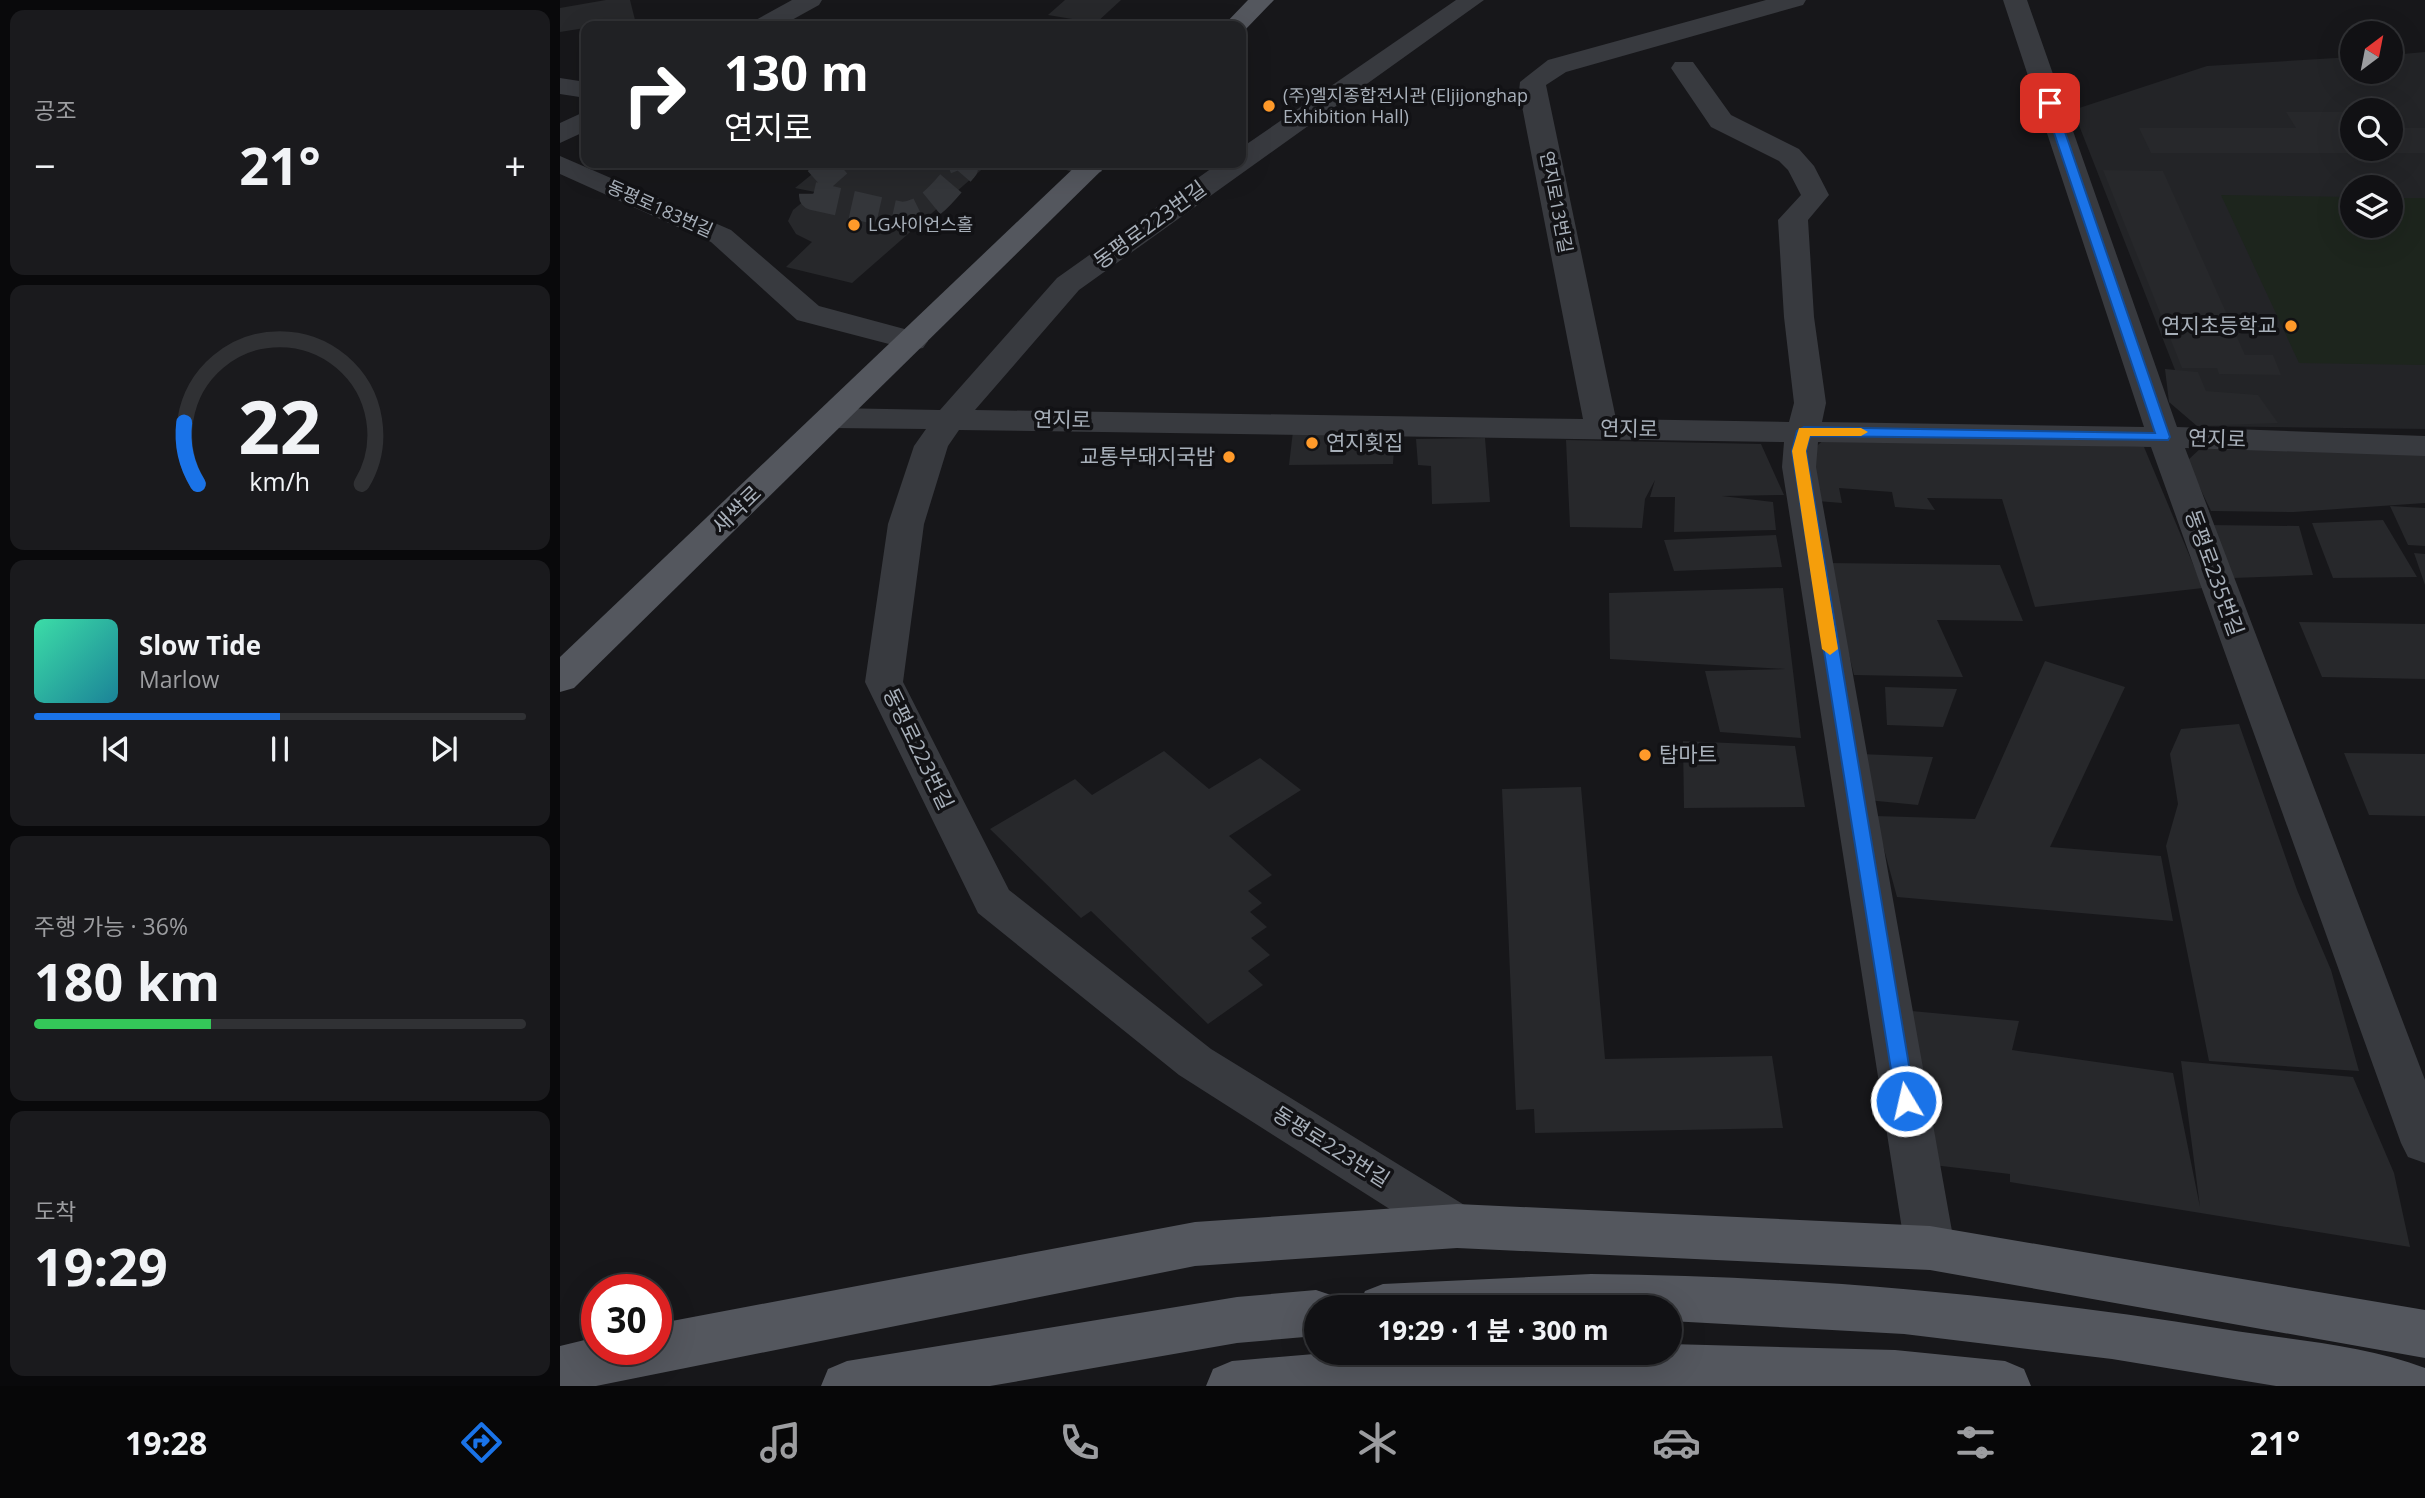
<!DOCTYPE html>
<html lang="ko">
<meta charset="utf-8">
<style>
body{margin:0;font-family:"Open Sans","Noto Sans KR",sans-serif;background:#1a1a1d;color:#f1f3f6;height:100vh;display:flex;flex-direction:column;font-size:26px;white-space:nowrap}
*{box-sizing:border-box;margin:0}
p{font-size:23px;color:#9c9da0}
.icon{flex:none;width:38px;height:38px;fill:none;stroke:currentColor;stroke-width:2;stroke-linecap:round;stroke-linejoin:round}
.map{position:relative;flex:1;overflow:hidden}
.panel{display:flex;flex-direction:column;gap:10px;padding:10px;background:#09090b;width:560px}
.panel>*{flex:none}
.top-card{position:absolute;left:21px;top:21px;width:665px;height:147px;border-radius:14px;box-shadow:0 7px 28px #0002,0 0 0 2px #303134;background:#202124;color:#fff;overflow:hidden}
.needle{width:46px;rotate:32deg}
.buttons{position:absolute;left:1780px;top:21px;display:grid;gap:14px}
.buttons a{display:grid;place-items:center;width:63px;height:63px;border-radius:50%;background:#111114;box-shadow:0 7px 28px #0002,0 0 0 2px #303134;font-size:35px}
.speed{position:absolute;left:21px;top:1274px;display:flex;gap:14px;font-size:35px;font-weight:700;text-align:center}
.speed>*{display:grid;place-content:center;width:91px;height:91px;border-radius:50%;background:#111114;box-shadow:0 7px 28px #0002,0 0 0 2px #303134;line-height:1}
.speed .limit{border:10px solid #d22;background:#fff;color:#111}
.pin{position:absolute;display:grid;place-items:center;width:60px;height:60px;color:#fff;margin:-30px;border-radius:14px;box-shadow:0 4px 10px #0006}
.me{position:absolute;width:77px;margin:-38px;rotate:351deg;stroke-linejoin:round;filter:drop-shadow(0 0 5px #0008)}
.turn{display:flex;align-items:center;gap:24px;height:147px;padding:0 28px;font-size:32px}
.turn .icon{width:91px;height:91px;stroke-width:2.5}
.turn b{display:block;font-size:49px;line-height:60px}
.big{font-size:52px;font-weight:700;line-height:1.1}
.panel .widget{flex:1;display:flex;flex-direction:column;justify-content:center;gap:10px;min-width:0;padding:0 24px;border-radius:14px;background:#1a1a1d}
.panel .dial{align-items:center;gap:0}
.dial svg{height:182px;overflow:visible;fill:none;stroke:#303134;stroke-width:7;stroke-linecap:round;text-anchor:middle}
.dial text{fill:#f1f3f6;stroke:none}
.song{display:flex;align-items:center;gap:21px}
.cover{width:84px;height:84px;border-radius:10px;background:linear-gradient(135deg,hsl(160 70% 55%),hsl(190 70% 35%))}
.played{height:7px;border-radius:4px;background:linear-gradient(90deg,#1a73e8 50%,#303134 50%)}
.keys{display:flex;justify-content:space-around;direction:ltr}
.heat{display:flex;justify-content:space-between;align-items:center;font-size:38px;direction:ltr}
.charge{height:10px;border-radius:5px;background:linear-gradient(90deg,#34c759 36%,#303134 0)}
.trip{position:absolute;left:744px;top:1295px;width:378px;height:70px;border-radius:35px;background:#111114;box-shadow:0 7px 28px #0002,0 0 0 2px #303134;font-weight:700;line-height:70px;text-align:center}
.tab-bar{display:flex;height:112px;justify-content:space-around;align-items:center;background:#070708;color:#9c9da0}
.tab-bar .icon{width:49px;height:49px}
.tab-bar .active{color:#1a73e8}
.tab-bar b{font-size:32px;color:#f1f3f6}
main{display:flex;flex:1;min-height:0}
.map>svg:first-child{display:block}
.built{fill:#232427;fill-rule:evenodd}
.green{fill:#1d251d}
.building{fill:#27282b}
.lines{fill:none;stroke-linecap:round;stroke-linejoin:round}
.minor-tunnel{stroke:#34363a;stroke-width:28;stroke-dasharray:28 14;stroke-linecap:butt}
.minor{fill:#383a3f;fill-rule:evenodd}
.major{fill:#54575e;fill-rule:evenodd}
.route{fill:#1a73e8;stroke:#114b97;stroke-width:2}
.slow{fill:#f59e0b}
.poi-dot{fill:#ff9a2a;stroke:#121215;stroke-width:2.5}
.labels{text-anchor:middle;stroke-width:7;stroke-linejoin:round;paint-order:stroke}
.far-poi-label{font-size:18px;fill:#a8b0ba;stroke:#121215;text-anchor:start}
.far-street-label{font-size:18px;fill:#a8b0ba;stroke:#121215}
.street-label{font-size:21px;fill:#a8b0ba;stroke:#121215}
.poi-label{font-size:21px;fill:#a8b0ba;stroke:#121215;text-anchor:end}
</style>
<main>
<section class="panel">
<div class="widget"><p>공조</p>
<div class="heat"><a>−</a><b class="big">21°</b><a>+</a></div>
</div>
<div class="widget dial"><svg viewBox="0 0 100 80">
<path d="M14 69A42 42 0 1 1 86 69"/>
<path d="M14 69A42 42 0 0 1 8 42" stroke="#1a73e8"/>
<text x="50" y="56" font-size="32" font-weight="700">22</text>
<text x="50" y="72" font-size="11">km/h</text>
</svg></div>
<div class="widget">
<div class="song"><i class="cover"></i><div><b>Slow Tide</b><p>Marlow</p></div></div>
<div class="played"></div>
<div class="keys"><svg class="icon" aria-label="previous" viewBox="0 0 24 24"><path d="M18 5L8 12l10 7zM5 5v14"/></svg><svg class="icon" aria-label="pause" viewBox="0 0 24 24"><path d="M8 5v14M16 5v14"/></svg><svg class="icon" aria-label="next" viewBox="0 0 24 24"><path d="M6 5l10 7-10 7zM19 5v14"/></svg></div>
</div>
<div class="widget"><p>주행 가능 · 36%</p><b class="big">180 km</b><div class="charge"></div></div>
<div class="widget"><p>도착</p><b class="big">19:29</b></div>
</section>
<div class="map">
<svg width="1865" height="1386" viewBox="0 0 1865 1386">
<rect width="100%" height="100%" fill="#17171a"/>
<path class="built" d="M1865,52V429L1637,426L1513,110L1647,66L1792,57V72H1830L1831,55ZM1792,110H1830V149H1792ZM1792,187H1830V226H1792Z"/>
<path class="green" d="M1661,195L1792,197V226H1830L1831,198H1865V365L1739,363Z"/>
<g class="building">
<path d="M46,0H70L75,20L0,32V8Z"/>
<path d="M505,0H561L536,23L488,15Z"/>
<path d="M1726,112H1792V149H1830V128H1865V153H1591L1579,128H1736Z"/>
<path d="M241,163H423L428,164L292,283L226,267L252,242L236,234L228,221L233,210L255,192L235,188L256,171L236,167Z"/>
<path d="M1543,170L1603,171L1685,355H1713L1721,375L1659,374L1657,368H1622Z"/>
<path d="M1605,369L1638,372L1646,391L1698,395L1718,423L1637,426L1609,402Z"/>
<path d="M733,431L835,434L833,464L729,465Z"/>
<path d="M925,438L930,502L872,504L871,466L858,465L856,439Z"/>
<path d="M1266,438L1584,447L1643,588L1475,607L1442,499L1367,498L1375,510L1335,507L1332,492L1279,488L1282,503L1245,500L1251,451Z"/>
<path d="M1006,440L1201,444L1224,495L1162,496L1213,502L1216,530L1114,532L1115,497H1090L1095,480L1085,499L1082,528L1010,527Z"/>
<path d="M1643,446L1865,455V503L1734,512L1651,511L1627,461Z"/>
<path d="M1830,506L1865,508V546L1848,545Z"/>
<path d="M1823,520L1857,577L1773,578L1752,523Z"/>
<path d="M1648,525L1739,526L1753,575L1673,578Z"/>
<path d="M1216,535L1222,567L1114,571L1104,540Z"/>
<path d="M1854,553L1865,554V585Z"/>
<path d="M1267,563L1440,565L1463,621L1377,620L1403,677L1294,675Z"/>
<path d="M1223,588L1241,738L1160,732L1145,671L1226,669L1050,659L1049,593Z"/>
<path d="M1739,622L1865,624V679L1762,677Z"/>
<path d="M1485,661L1565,687L1490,847L1601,856L1613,921L1337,897L1315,816L1415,819Z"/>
<path d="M1325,687L1397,689L1383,727L1327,725Z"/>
<path d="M1679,724L1737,890L1771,970L1799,1071L1649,1061L1606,846L1618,804L1610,754L1621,729Z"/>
<path d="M1123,741L1235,746L1245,807L1124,808Z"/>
<path d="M604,751L649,789L700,758L741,790L669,836L712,875L688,891L702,903L690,912L707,927L691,938L710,955L688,971L703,985L648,1024L531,911L521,918L430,829L515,779L532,795Z"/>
<path d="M1784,753L1865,754V816L1809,815Z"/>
<path d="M1300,754L1373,757L1358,805L1307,800Z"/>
<path d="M1021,787L1045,1059L1212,1056L1223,1128L975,1133L974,1109L956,1110L942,789Z"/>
<path d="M1330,1009L1459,1021L1452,1050L1613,1073L1640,1207L1621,1061L1793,1077L1834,1173L1850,1247L1450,1182V1174L1356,1163Z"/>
</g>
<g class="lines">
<path class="minor-tunnel" d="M278,163L253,185V196L342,216C370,214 386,188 404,168L402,163"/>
<g class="minor">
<path d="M232,0H262L259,5L221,26H190L194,21Z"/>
<path d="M896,0H924L519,290L415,410L1023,419L959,91L960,82L988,60L1206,0H1246L1243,5L1006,72L986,85L1056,419L1229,422L1234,403L1224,317L1218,220L1241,195L1228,170L1219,161L1151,127L1111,68L1115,62H1133L1171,115L1239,149L1254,166L1269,195L1248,220L1254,317L1266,403L1262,422L1584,427L1443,0H1467L1617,427L1865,436V456L1625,448L1865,1080V1163L1848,1157L1841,1143L1591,447L1258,442L1256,467L1395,1248L1388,1264L1370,1270L1352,1264L1345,1248L1222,467L1224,442L399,430L388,446L364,524L343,682L449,890L651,1049L914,1211L922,1226L914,1241L897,1248L880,1241L619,1075L418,913L305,682L328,524L354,446L366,429L273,428L261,425L256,418L261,411L273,408L380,410L497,278L659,163H681V148Z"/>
<path d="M0,78L26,82V98L0,94Z"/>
<path d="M26,111V131L0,143V123Z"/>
<path d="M0,156L171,230L259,306L363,334L368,341L363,348L352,350L237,320L151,242L0,174Z"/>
<path d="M496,163H543L545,166L541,172L531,174L500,169Z"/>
</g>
<g class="major">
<path d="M688,0H714L684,31L681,32V26H663Z"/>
<path d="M519,163H549L14,688L0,692V657Z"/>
<path d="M897,1204L1370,1226L1865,1310V1358L1370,1270L897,1248L635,1266L36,1386H0V1346L37,1337V1349H96V1324L635,1222Z"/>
<path d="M1031,1274C1244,1276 1453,1295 1663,1329C1729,1340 1802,1344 1865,1368V1386H1716L1552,1359L1344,1334L1110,1321V1307H798L805,1291L823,1284Z"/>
<path d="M756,1290L774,1296L779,1307H756V1336L677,1343L430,1386H261L268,1369L287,1361L677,1297Z"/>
<path d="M1110,1344L1335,1350L1445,1361L1464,1369L1471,1386H646L653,1369L672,1361L766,1353H1110Z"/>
</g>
</g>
<path class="route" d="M1490,99L1495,103L1610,437L1608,440L1250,436L1246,451L1355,1101L1352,1107H1339L1336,1101L1232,451L1237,431L1244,427L1595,433L1484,103Z"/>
<path class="slow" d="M1239,428H1301L1308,432L1301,436H1250L1246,451L1278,649L1270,655L1262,649L1232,451Z"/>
<g class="poi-dot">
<circle cx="709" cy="106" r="7"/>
<circle cx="294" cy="225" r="7"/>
<circle cx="1731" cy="326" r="7"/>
<circle cx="752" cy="443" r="7"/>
<circle cx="669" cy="457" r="7"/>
<circle cx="1085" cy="755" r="7"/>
</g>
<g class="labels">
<g class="far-poi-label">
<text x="723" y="102">(주)엘지종합전시관 (Eljijonghap<tspan x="723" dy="21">Exhibition Hall)</tspan></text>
<text x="308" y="231">LG사이언스홀</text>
</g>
<g class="far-street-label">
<text transform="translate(996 202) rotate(79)" y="6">연지로13번길</text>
<text transform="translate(100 209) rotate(24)" y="6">동평로183번길</text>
</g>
<g class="street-label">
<text transform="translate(590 225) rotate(-36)" y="7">동평로223번길</text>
<text transform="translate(502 420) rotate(1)" y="7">연지로</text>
<text transform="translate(1069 429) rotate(1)" y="7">연지로</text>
<text transform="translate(1657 439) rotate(2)" y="7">연지로</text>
<text transform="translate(177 510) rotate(-44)" y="7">새싹로</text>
<text transform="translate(1654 573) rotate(70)" y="7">동평로235번길</text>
<text transform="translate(358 749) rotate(64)" y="7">동평로223번길</text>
<text transform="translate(771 1147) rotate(32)" y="7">동평로223번길</text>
</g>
<g class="poi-label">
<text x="1717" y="333">연지초등학교</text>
<text x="766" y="450" text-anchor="start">연지횟집</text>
<text x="655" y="464">교통부돼지국밥</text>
<text x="1099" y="762" text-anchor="start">탑마트</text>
</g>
</g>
</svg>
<div class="buttons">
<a><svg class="needle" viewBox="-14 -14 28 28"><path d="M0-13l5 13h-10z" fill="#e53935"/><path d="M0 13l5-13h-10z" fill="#9c9da0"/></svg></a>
<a><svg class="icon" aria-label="search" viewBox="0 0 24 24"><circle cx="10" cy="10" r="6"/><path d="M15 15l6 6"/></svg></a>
<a><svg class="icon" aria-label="layers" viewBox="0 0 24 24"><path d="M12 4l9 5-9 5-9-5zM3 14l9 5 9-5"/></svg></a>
</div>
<div class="speed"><div class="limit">30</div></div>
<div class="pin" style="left:1490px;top:103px;background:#d93025"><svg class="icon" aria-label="arrive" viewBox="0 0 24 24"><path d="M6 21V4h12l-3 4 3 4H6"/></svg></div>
<svg class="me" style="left:1346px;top:1101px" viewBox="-20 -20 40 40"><circle r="17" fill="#1a73e8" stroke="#fff" stroke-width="3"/><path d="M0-11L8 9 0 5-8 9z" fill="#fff"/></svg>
<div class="trip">19:29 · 1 분 · 300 m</div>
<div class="top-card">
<div class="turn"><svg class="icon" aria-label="right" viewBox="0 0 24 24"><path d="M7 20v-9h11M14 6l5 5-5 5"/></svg><div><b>130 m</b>연지로</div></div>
</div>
</div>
</main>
<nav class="tab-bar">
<b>19:28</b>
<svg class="icon active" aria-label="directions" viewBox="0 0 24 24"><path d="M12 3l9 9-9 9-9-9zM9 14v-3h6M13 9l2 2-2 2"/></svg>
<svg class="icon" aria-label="music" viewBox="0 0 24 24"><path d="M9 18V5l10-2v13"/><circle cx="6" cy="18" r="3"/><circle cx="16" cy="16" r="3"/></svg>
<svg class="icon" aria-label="phone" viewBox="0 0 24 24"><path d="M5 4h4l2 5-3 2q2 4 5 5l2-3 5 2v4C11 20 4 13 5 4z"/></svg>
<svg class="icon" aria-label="climate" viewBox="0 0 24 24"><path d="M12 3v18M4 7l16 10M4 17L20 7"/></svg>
<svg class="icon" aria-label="car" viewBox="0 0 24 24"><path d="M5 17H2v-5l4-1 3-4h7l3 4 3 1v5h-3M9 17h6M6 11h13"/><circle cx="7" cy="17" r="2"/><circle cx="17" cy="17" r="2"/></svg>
<svg class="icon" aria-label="filters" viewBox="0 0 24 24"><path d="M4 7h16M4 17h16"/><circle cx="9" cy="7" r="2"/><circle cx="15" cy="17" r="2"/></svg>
<b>21°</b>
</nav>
